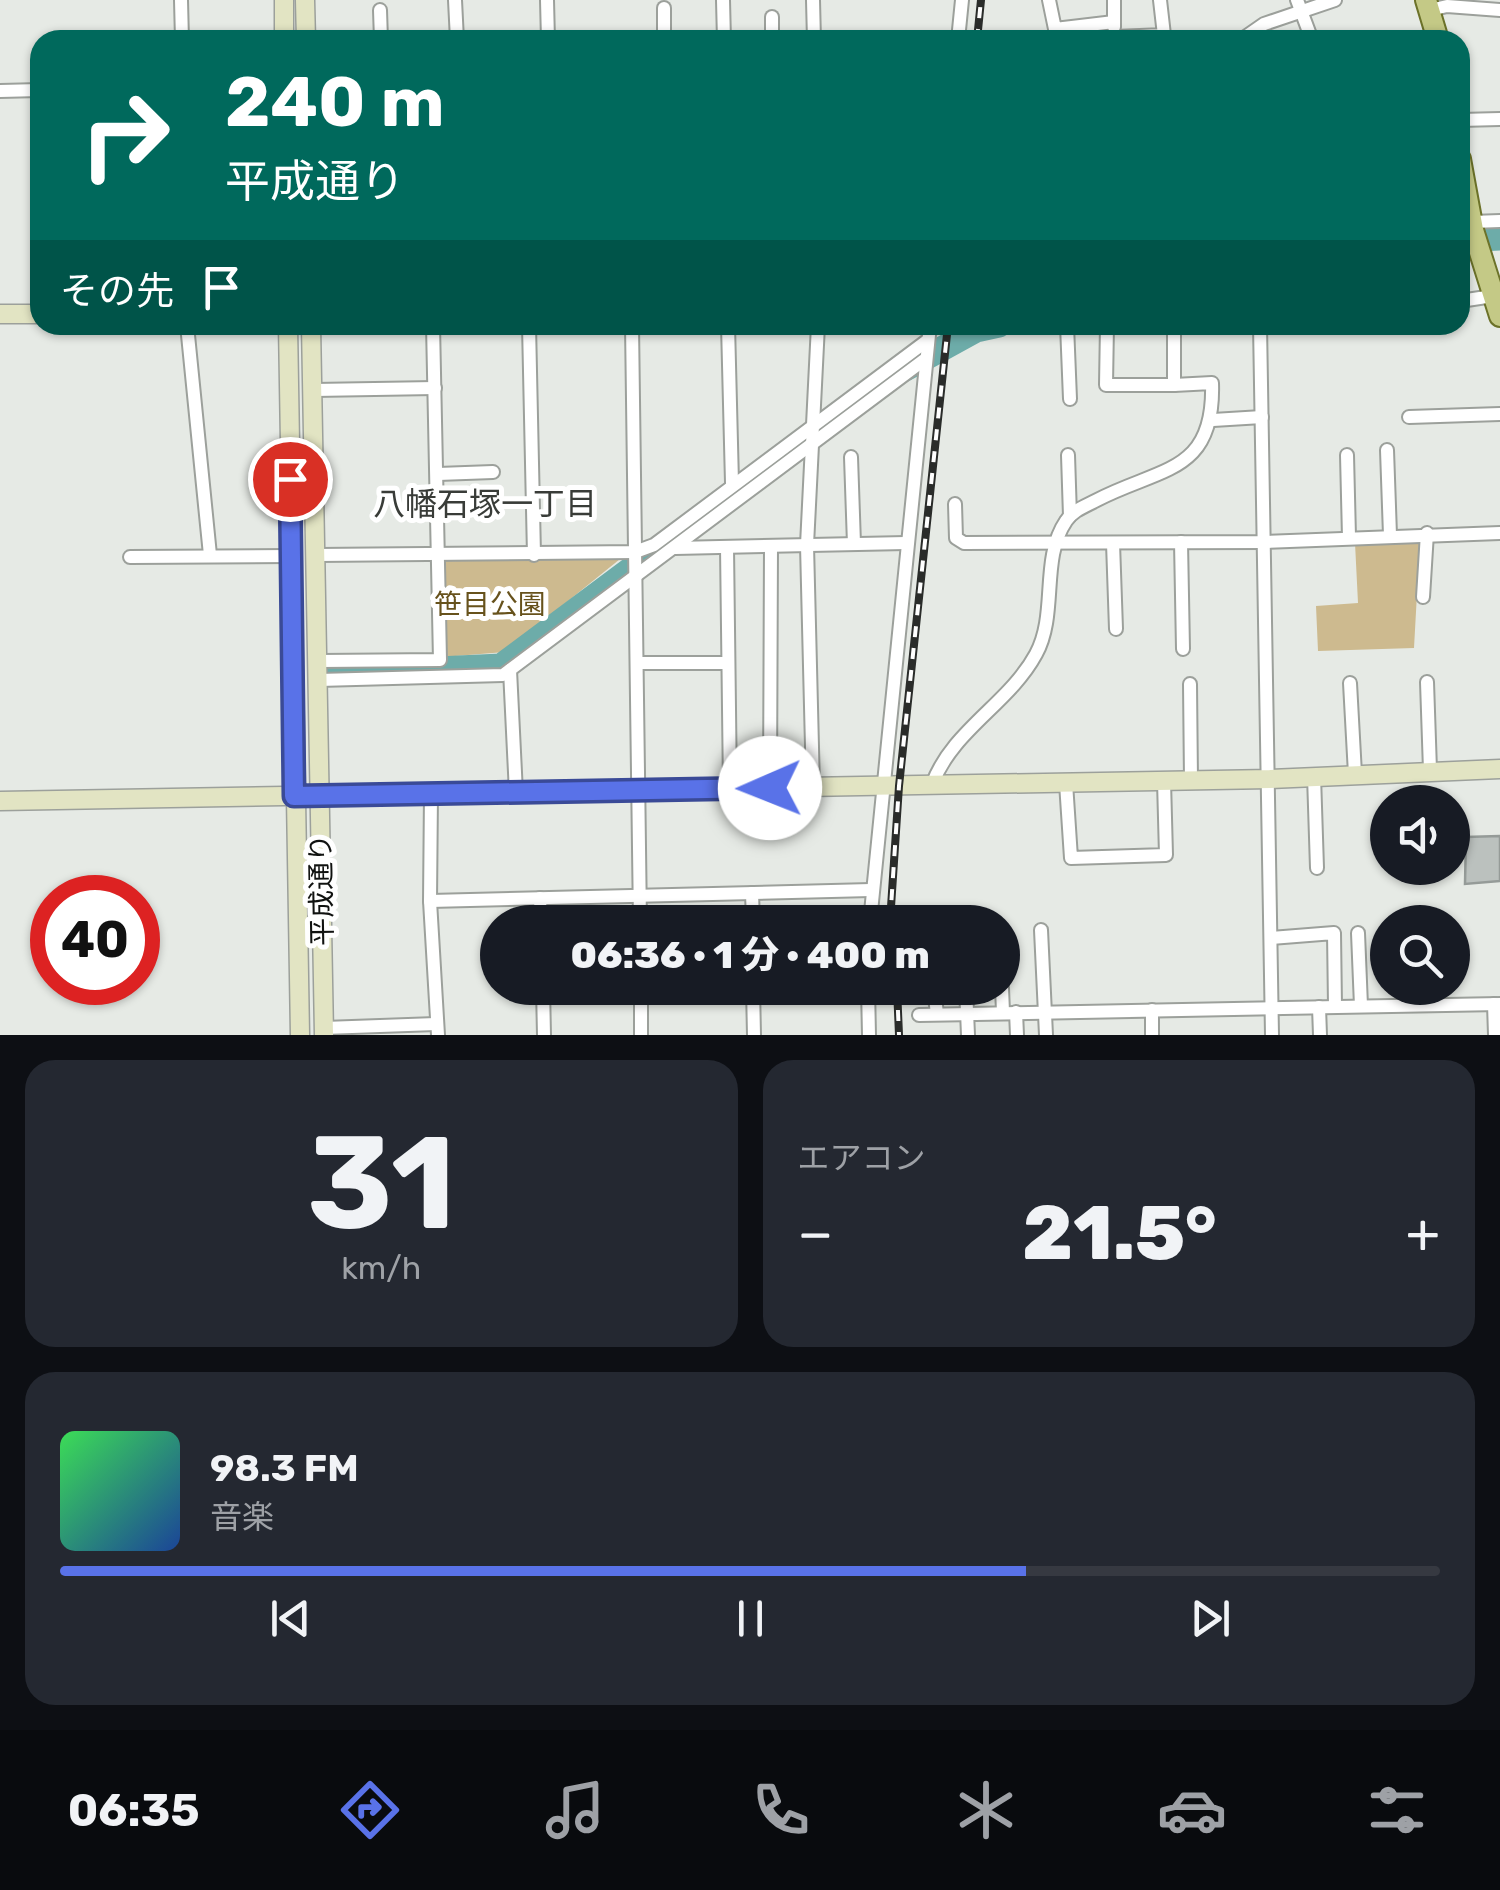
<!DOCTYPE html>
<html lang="ja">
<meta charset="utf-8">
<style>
body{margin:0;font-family:Rubik,"Noto Sans JP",sans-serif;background:#242831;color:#f1f3f6;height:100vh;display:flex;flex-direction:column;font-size:38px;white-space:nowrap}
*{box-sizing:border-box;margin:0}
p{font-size:32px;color:#9ea1a6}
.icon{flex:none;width:55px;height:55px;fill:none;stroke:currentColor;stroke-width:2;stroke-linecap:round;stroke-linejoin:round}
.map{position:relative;height:1035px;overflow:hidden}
.side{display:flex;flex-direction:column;gap:25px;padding:25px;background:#0d0f14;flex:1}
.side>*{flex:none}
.hud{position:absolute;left:30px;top:30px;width:1440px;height:305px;border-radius:30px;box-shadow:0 2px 8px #0004;background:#00695c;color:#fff;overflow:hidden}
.buttons{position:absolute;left:1370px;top:785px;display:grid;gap:20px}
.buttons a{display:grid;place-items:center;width:100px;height:100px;border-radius:50%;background:#171b24;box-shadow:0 2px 8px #0004;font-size:50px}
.speed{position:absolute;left:30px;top:875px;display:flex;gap:20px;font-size:50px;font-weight:700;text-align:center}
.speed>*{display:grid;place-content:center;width:130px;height:130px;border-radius:50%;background:#171b24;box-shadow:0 2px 8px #0004;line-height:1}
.speed .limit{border:15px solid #d22;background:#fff;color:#111}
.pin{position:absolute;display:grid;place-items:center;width:85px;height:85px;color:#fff;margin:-42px;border:5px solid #fff;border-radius:50%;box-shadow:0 2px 10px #0007}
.me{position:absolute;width:110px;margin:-55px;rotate:269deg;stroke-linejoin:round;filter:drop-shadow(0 0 8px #0008)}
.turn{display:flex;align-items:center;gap:35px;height:210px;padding:0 30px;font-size:45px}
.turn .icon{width:130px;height:130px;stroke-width:2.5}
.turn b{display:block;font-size:70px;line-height:85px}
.then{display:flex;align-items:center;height:95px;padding:0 30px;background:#0003;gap:20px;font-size:38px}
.big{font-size:75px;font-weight:800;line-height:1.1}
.side .tile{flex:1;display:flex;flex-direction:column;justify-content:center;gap:15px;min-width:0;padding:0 35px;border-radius:30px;background:#242831}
.side .dial{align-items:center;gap:0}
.dial b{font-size:130px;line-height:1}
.song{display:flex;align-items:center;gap:30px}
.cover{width:120px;height:120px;border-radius:15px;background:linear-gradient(135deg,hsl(130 70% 55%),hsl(220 70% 35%))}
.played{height:10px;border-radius:5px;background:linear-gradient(90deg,#5972e8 70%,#363941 70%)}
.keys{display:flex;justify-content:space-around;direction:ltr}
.heat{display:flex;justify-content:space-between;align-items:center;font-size:55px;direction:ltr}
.side .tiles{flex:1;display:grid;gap:25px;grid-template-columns:1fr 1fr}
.tile:last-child{grid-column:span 2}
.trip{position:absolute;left:480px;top:905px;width:540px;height:100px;border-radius:50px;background:#171b24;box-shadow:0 2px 8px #0004;font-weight:800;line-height:100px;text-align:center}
.menu{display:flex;height:160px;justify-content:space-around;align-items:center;background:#090b0e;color:#9ea1a6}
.menu .icon{width:70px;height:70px}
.menu .active{color:#5972e8}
.menu b{font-size:45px;color:#f1f3f6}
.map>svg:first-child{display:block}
.green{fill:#cdba8f}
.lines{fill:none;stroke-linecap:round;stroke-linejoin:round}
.river{stroke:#6daca9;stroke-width:25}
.building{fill:#bbc1be;stroke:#959b98;stroke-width:2.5}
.street-casing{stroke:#9ca09b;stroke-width:16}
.secondary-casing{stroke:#9ca09b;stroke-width:21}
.primary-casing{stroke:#6c7229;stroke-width:24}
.street{stroke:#fff;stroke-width:12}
.secondary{stroke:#e2e4c3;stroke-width:18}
.primary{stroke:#c4c986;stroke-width:20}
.rail-casing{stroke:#2a2c2a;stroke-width:8}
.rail{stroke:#fff;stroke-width:4;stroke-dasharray:11;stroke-linecap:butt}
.route-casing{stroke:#3a4a97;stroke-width:25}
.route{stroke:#5972e8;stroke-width:18}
.labels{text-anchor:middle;stroke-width:10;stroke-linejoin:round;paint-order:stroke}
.park-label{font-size:28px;fill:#67521c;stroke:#fff}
.street-label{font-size:28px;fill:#101210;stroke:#fff}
.quarter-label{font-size:32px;fill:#393c38;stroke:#fff}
</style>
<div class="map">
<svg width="1500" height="1035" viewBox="0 0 1500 1035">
<rect width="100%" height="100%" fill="#e6eae5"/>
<g class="green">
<path d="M1420,539L1414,648L1318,651L1316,606L1358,603L1355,543Z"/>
<path d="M625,555L505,652L443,657L444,558Z"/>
</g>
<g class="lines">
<g class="river">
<path d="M1460,240L1500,238"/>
<path d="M905,369L976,330L999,325"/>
<path d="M743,486L848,410"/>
<path d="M332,674L501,666L682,531"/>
</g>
</g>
<path class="building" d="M1500,836V881L1465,884L1466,837Z"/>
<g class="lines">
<defs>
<g id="street">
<path d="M181,0L182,40"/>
<path d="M455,0L457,40"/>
<path d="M547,0L548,40"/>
<path d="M723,0L724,40"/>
<path d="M813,0L814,40"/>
<path d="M1049,0L1055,29L1114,22"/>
<path d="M1114,0V27"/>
<path d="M1297,0L1312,40"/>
<path d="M664,8V40"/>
<path d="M380,10L381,40"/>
<path d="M1430,10L1447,6L1500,10"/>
<path d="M772,17V40"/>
<path d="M1115,37L1164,35L1160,0"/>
<path d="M958,40L962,0"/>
<path d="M1241,40L1264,24L1335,0"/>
<path d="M0,91L40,90"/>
<path d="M1460,120L1500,119"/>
<path d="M1472,222L1500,221"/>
<path d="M1460,301L1493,296"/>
<path d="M187,325L210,555"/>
<path d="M529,325L534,555"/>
<path d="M632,325L640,922"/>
<path d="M728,325L732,483"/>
<path d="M1067,325L1070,399"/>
<path d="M1107,325L1106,385H1174"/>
<path d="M1260,325L1272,1035"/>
<path d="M1174,326L1221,325"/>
<path d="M314,390L435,388"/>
<path d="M1409,417L1500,414"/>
<path d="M1213,420L1262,417"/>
<path d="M1387,450L1390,535"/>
<path d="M1068,455L1070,516"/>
<path d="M1347,455L1349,537"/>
<path d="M851,457L854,544"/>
<path d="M438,474L493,472"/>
<path d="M955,504L956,538L964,543L1265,542L1500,533"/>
<path d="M1181,542L1183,649"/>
<path d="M1113,543L1116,629"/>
<path d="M727,547L730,789"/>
<path d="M675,548L906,543"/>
<path d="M317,555L635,552L654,545L928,340"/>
<path d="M130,557L291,556"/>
<path d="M1423,597L1427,533"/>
<path d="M319,661L440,660L433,325"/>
<path d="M637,663H728"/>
<path d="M510,670L516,793"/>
<path d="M319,680L503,675L924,360"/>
<path d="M1427,682L1430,770"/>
<path d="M1350,683L1355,774"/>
<path d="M1190,684L1191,780"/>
<path d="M1314,776L1317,868"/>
<path d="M1066,783L1071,858L1166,855L1164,781"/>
<path d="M932,785C952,730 1009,704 1036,654C1058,614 1040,559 1066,521C1073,510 1086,506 1097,500C1160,467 1215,474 1212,383L1174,385V325"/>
<path d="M813,787L807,545L818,325"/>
<path d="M770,788L771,546"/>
<path d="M431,794L430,901L438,1035"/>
<path d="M752,893L753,922"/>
<path d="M540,898L541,922"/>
<path d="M430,901L871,890"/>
<path d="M870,922L930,325"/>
<path d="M1041,930L1046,1035"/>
<path d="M1358,933L1361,1006"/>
<path d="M1271,938L1334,933L1335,1006"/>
<path d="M543,988L544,1035"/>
<path d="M641,988V1035"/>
<path d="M753,988L754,1035"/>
<path d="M868,988L869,1035"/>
<path d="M934,988L937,1014"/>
<path d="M966,988L968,1035"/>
<path d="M1002,988L1003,1012"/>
<path d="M1494,1004L1495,1035"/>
<path d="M1319,1007L1320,1035"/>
<path d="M1016,1012L1017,1035"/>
<path d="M919,1015L1500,1004"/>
<path d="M324,1028L436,1024"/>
<path d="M1152,1035V1010"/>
</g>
<g id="secondary">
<path d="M284,0V40"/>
<path d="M305,0L306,40"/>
<path d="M0,314H40"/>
<path d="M288,325L300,1035"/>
<path d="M311,325L324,1035"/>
<path d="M0,801L1270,779L1500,769"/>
</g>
<g id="primary">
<path d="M1426,0L1438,40"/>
<path d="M1460,159L1473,230L1500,316"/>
</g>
</defs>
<use href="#street" class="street-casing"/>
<use href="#secondary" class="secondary-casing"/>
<use href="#primary" class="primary-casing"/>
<use href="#street" class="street"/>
<use href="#secondary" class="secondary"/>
<use href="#primary" class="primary"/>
<defs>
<g id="rail">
<path d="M977,40L981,0"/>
<path d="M890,922L899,786L948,325"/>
<path d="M897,988L899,1035"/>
</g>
</defs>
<use href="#rail" class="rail-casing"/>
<use href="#rail" class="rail"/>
</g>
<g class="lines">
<defs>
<path id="route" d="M290,479L294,796L770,788"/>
</defs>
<use href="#route" class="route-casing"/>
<use href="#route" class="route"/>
</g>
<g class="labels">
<g class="park-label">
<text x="490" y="614">笹目公園</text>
</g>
<g class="street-label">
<text transform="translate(321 890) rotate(-91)" y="10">平成通り</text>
</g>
<g class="quarter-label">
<text x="485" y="515">八幡石塚一丁目</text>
</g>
</g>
</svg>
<div class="buttons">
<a><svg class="icon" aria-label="sound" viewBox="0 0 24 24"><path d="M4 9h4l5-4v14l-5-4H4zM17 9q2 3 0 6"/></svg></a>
<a><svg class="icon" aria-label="search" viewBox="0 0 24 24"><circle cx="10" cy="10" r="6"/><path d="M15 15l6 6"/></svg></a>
</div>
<div class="speed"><div class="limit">40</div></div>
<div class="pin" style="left:290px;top:479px;background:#d93025"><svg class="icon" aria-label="arrive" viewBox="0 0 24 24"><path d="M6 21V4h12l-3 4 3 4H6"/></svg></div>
<svg class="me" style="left:770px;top:788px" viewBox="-20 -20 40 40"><circle r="19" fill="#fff"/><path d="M0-13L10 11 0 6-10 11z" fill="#5972e8"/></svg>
<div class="trip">06:36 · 1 分 · 400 m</div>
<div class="hud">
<div class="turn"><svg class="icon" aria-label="right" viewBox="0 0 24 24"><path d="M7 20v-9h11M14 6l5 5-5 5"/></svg><div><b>240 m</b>平成通り</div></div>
<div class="then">その先<svg class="icon" aria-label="arrive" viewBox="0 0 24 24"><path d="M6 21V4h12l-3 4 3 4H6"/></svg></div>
</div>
</div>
<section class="side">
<div class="tiles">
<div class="tile dial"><b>31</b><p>km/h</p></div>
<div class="tile"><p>エアコン</p>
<div class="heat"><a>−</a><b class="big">21.5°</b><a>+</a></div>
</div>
<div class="tile">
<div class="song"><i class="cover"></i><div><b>98.3 FM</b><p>音楽</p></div></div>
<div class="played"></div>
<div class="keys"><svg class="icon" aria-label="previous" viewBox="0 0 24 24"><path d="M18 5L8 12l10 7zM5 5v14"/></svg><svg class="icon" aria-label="pause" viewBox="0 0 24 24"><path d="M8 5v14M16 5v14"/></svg><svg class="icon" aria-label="next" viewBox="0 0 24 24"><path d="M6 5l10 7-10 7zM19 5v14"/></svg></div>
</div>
</div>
</section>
<nav class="menu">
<b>06:35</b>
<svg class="icon active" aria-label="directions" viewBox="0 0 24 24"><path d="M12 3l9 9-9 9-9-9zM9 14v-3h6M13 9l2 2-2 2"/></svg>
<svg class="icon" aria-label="music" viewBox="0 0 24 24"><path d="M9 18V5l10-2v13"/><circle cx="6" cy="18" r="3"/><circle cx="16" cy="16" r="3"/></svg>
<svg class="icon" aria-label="phone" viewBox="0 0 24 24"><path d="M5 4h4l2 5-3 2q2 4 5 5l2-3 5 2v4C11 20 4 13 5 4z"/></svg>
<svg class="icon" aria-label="climate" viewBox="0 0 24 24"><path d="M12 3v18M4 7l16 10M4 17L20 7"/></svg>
<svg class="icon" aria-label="car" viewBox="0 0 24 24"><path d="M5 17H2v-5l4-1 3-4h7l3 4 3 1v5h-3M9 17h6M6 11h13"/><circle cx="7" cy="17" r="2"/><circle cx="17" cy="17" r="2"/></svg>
<svg class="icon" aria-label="filters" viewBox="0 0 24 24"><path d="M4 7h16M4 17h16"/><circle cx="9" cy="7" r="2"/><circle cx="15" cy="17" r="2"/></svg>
</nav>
